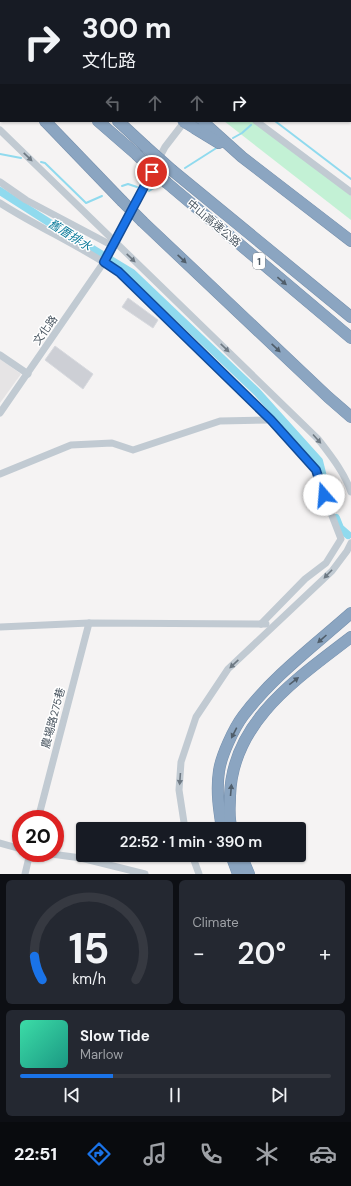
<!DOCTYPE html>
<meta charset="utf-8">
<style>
body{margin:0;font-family:"DM Sans","Noto Sans TC",sans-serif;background:#242831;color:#f1f3f6;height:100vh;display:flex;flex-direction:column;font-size:15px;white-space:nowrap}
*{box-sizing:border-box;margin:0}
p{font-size:13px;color:#9ea1a6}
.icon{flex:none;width:22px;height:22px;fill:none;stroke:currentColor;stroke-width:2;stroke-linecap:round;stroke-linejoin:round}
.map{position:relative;height:874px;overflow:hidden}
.drawer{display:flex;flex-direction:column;gap:6px;padding:6px;background:#0d0f14;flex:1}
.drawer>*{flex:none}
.guide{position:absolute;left:0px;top:0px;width:351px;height:122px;box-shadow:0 1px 3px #0004;background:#171b24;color:#f1f3f6;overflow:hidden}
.speed{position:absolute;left:12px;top:810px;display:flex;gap:8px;font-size:20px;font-weight:700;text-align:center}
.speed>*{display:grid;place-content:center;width:52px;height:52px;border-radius:50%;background:#171b24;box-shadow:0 1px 3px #0004;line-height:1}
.speed .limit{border:6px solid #d22;background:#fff;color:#111}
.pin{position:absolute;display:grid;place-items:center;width:34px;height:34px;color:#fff;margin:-17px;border:2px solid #fff;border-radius:50%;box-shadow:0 1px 4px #0007}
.me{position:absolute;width:44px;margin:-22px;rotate:342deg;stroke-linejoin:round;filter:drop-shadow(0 0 3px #0008)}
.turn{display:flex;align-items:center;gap:14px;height:84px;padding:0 16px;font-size:18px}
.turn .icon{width:52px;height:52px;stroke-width:2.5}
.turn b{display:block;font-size:28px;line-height:34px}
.lanes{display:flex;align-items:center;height:38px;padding:0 16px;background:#0003;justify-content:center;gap:20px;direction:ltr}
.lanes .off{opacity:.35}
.big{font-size:30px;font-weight:600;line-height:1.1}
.drawer .tile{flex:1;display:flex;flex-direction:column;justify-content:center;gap:6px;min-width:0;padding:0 14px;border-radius:6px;background:#242831}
.drawer .dial{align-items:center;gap:0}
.dial svg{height:104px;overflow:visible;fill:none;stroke:#363941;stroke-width:7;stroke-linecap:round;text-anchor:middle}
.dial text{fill:#f1f3f6;stroke:none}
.song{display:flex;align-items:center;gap:12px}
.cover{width:48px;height:48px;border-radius:6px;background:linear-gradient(135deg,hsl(160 70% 55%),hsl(170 70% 35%))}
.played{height:4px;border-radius:2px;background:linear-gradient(90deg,#1a73e8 30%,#363941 30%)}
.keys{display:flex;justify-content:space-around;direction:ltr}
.heat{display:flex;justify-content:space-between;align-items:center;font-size:22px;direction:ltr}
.drawer .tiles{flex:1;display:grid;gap:6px;grid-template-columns:1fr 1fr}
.tile:last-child{grid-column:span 2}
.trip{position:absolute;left:76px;top:822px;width:230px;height:40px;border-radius:4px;background:#171b24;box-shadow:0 1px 3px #0004;font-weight:600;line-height:40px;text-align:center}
.tabs{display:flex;height:64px;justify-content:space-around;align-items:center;background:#090b0e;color:#9ea1a6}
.tabs .icon{width:28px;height:28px}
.tabs .current{color:#1a73e8}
.tabs b{font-size:18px;color:#f1f3f6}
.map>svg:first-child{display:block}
.education{fill:#e6e4e5}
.green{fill:#c3f1d5}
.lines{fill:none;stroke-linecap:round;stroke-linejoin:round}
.stream{stroke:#90daee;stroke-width:2}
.canal{stroke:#90daee;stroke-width:8}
.building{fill:#cdcfd5;stroke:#d7d9de}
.highway-casing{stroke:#7690ad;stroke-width:12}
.minor{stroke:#c1cad2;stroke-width:7}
.highway{stroke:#8ba5c1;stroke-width:11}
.highway-bridge-casing{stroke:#7690ad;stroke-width:12;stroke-linecap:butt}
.highway-bridge{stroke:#8ba5c1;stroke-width:11}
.oneway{fill:#6e7983}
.oneway2{fill:#505e6b}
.route-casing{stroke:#114b97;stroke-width:10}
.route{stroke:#1a73e8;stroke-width:7}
.labels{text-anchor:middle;stroke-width:3;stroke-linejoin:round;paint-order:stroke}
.shield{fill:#fff;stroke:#808990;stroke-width:1}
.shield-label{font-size:10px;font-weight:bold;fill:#4a5661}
.street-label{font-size:11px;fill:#4a5661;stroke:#fff}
.water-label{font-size:12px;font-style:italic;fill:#0c7c9b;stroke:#fff}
</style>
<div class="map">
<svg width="351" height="874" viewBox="0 0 351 874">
<rect width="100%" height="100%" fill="#f5f3f3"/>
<path class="education" d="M0,359L21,374L0,403Z"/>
<path class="green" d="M224,121H252L339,186L351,196V220Z"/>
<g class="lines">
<g class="stream">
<path d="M275,121L351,179"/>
<path d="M233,138L242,133L251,125"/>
<path d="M0,154L21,158"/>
<path d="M41,162L45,163L86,203L102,196"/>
<path d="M185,168L218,147"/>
<path d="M122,186L128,184L137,187"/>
<path d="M149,191L162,183"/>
</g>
<g class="canal">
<path d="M0,191L53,225L132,273L257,392L319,461L324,481"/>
<path d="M336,518L340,528L348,535"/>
</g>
</g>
<g class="building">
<path d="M128,298L158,320L153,328L122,307Z"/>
<path d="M55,346L93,374L83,389L45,360Z"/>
</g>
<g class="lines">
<defs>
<g id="highway">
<path d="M15,0L16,1"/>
<path d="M47,0L48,1"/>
<path d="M0,13L1,14"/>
<path d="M0,35L1,36"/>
<path d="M0,73L1,74"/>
<path d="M0,86L1,87"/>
<path d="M45,121L122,201"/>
<path d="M98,121L136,154"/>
<path d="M118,121L145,146"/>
<path d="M202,121L242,157L351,241"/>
<path d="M196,129L219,143"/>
<path d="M173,171L351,317"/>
<path d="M167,183L351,338"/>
<path d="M143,222L328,397L351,417"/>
<path d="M222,829C219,810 216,791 219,771C221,756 234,728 243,716C272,677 315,645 351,613"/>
<path d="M232,829C228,818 230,807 230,796C232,721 298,678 351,637"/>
<path d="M231,855L238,874"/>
<path d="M241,855L249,874"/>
</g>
</defs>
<use href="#highway" class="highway-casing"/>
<g class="minor">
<path d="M90,0L91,1"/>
<path d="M257,1V0"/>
<path d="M329,1L330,0"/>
<path d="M256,121L351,192"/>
<path d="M0,130L318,439C331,456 344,472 351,492"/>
<path d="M0,182L26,200L113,246"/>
<path d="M0,203C39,228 81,246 119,272L271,420L317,470L329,508L341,539L326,563L305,579L261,624"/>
<path d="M0,355L28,374"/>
<path d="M0,413L104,262L165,147L185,121"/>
<path d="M0,474L71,445L112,443L133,450L220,421L271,420"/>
<path d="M0,627L89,623L266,624"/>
<path d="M38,819L89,623"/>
<path d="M185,829L179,790L181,762L196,717L228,669L332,571L347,551L351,543"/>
<path d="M0,843L21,849"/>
<path d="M44,853L81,858L145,874"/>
<path d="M192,855L199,874"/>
<path d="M25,874L30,853"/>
</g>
<use href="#highway" class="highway"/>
<defs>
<g id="highway-bridge">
<path d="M183,121L196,129"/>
<path d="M145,146L173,171"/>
<path d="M136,154L167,183"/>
<path d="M122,201L143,222"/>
</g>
</defs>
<use href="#highway-bridge" class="highway-bridge-casing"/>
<use href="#highway-bridge" class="highway-bridge"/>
</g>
<defs><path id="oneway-solid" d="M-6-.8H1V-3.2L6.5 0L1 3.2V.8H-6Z"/></defs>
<g class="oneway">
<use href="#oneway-solid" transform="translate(28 157) rotate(44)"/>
<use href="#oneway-solid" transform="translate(131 258) rotate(44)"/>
<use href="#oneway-solid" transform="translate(225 348) rotate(44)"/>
<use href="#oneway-solid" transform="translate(317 439) rotate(48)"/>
<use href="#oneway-solid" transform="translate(328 574) rotate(134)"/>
<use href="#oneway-solid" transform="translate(234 664) rotate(137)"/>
<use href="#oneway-solid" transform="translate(180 779) rotate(94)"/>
</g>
<g class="oneway2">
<use href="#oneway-solid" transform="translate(182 259) rotate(43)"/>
<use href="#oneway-solid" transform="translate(282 281) rotate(40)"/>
<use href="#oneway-solid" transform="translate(276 348) rotate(43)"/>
<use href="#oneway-solid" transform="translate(322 639) rotate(138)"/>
<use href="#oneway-solid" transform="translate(294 681) rotate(-38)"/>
<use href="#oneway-solid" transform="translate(234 733) rotate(117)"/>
<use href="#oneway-solid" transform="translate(231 790) rotate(-85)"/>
</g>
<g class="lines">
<defs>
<path id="route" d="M152,172L104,262L119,272L271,420L316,470L324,495"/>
</defs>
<use href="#route" class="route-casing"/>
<use href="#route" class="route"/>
</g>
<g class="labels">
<rect class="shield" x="253" y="253" width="12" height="16" rx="3"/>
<g class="shield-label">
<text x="259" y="265">1</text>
</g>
<g class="street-label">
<text transform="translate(214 223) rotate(40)" y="4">中山高速公路</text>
<text transform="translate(45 330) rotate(-55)" y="4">文化路</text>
<text transform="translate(53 718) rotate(-75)" y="4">農場路275巷</text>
</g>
<g class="water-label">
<text transform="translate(70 235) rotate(32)" y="4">舊厝排水</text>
</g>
</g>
</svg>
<div class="speed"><div class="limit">20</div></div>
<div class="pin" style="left:152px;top:172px;background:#d93025"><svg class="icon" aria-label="arrive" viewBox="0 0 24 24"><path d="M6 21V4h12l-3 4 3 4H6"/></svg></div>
<svg class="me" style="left:324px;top:495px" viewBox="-20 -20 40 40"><circle r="19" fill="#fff"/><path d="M0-13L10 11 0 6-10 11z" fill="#1a73e8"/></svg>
<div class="trip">22:52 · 1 min · 390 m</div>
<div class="guide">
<div class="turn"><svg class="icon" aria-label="right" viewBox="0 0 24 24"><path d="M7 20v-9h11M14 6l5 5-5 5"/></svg><div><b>300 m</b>文化路</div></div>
<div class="lanes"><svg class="icon off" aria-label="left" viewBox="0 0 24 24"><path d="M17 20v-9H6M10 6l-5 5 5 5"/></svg><svg class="icon off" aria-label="ahead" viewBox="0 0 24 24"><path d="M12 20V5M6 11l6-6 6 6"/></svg><svg class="icon off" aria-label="ahead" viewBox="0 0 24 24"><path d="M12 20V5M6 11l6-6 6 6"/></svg><svg class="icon" aria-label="right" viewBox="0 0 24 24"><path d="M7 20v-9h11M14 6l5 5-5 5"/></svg></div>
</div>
</div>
<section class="drawer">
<div class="tiles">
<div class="tile dial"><svg viewBox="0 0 100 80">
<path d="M14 69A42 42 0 1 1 86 69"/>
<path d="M14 69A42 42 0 0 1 8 51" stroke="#1a73e8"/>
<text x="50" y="56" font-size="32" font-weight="700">15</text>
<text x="50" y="72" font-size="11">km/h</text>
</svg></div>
<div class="tile"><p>Climate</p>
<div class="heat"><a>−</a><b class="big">20°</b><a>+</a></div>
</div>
<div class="tile">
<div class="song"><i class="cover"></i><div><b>Slow Tide</b><p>Marlow</p></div></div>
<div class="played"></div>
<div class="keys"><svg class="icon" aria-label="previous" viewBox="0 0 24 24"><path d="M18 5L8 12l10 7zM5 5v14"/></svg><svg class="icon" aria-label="pause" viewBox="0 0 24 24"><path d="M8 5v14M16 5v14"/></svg><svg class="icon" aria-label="next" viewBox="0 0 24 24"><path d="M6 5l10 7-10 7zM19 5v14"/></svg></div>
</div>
</div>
</section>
<nav class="tabs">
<b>22:51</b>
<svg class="icon current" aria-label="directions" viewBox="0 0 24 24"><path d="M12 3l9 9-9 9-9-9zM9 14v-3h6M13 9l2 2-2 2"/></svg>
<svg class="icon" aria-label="music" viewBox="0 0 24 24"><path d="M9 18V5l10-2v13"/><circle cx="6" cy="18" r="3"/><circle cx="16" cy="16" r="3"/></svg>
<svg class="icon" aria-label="phone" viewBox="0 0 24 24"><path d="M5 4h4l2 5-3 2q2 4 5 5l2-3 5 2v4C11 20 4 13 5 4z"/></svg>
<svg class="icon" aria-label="climate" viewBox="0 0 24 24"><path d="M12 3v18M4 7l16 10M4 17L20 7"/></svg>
<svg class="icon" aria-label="car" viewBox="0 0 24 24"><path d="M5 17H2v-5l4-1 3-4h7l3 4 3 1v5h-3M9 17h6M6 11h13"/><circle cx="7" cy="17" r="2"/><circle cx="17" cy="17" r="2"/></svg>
</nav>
